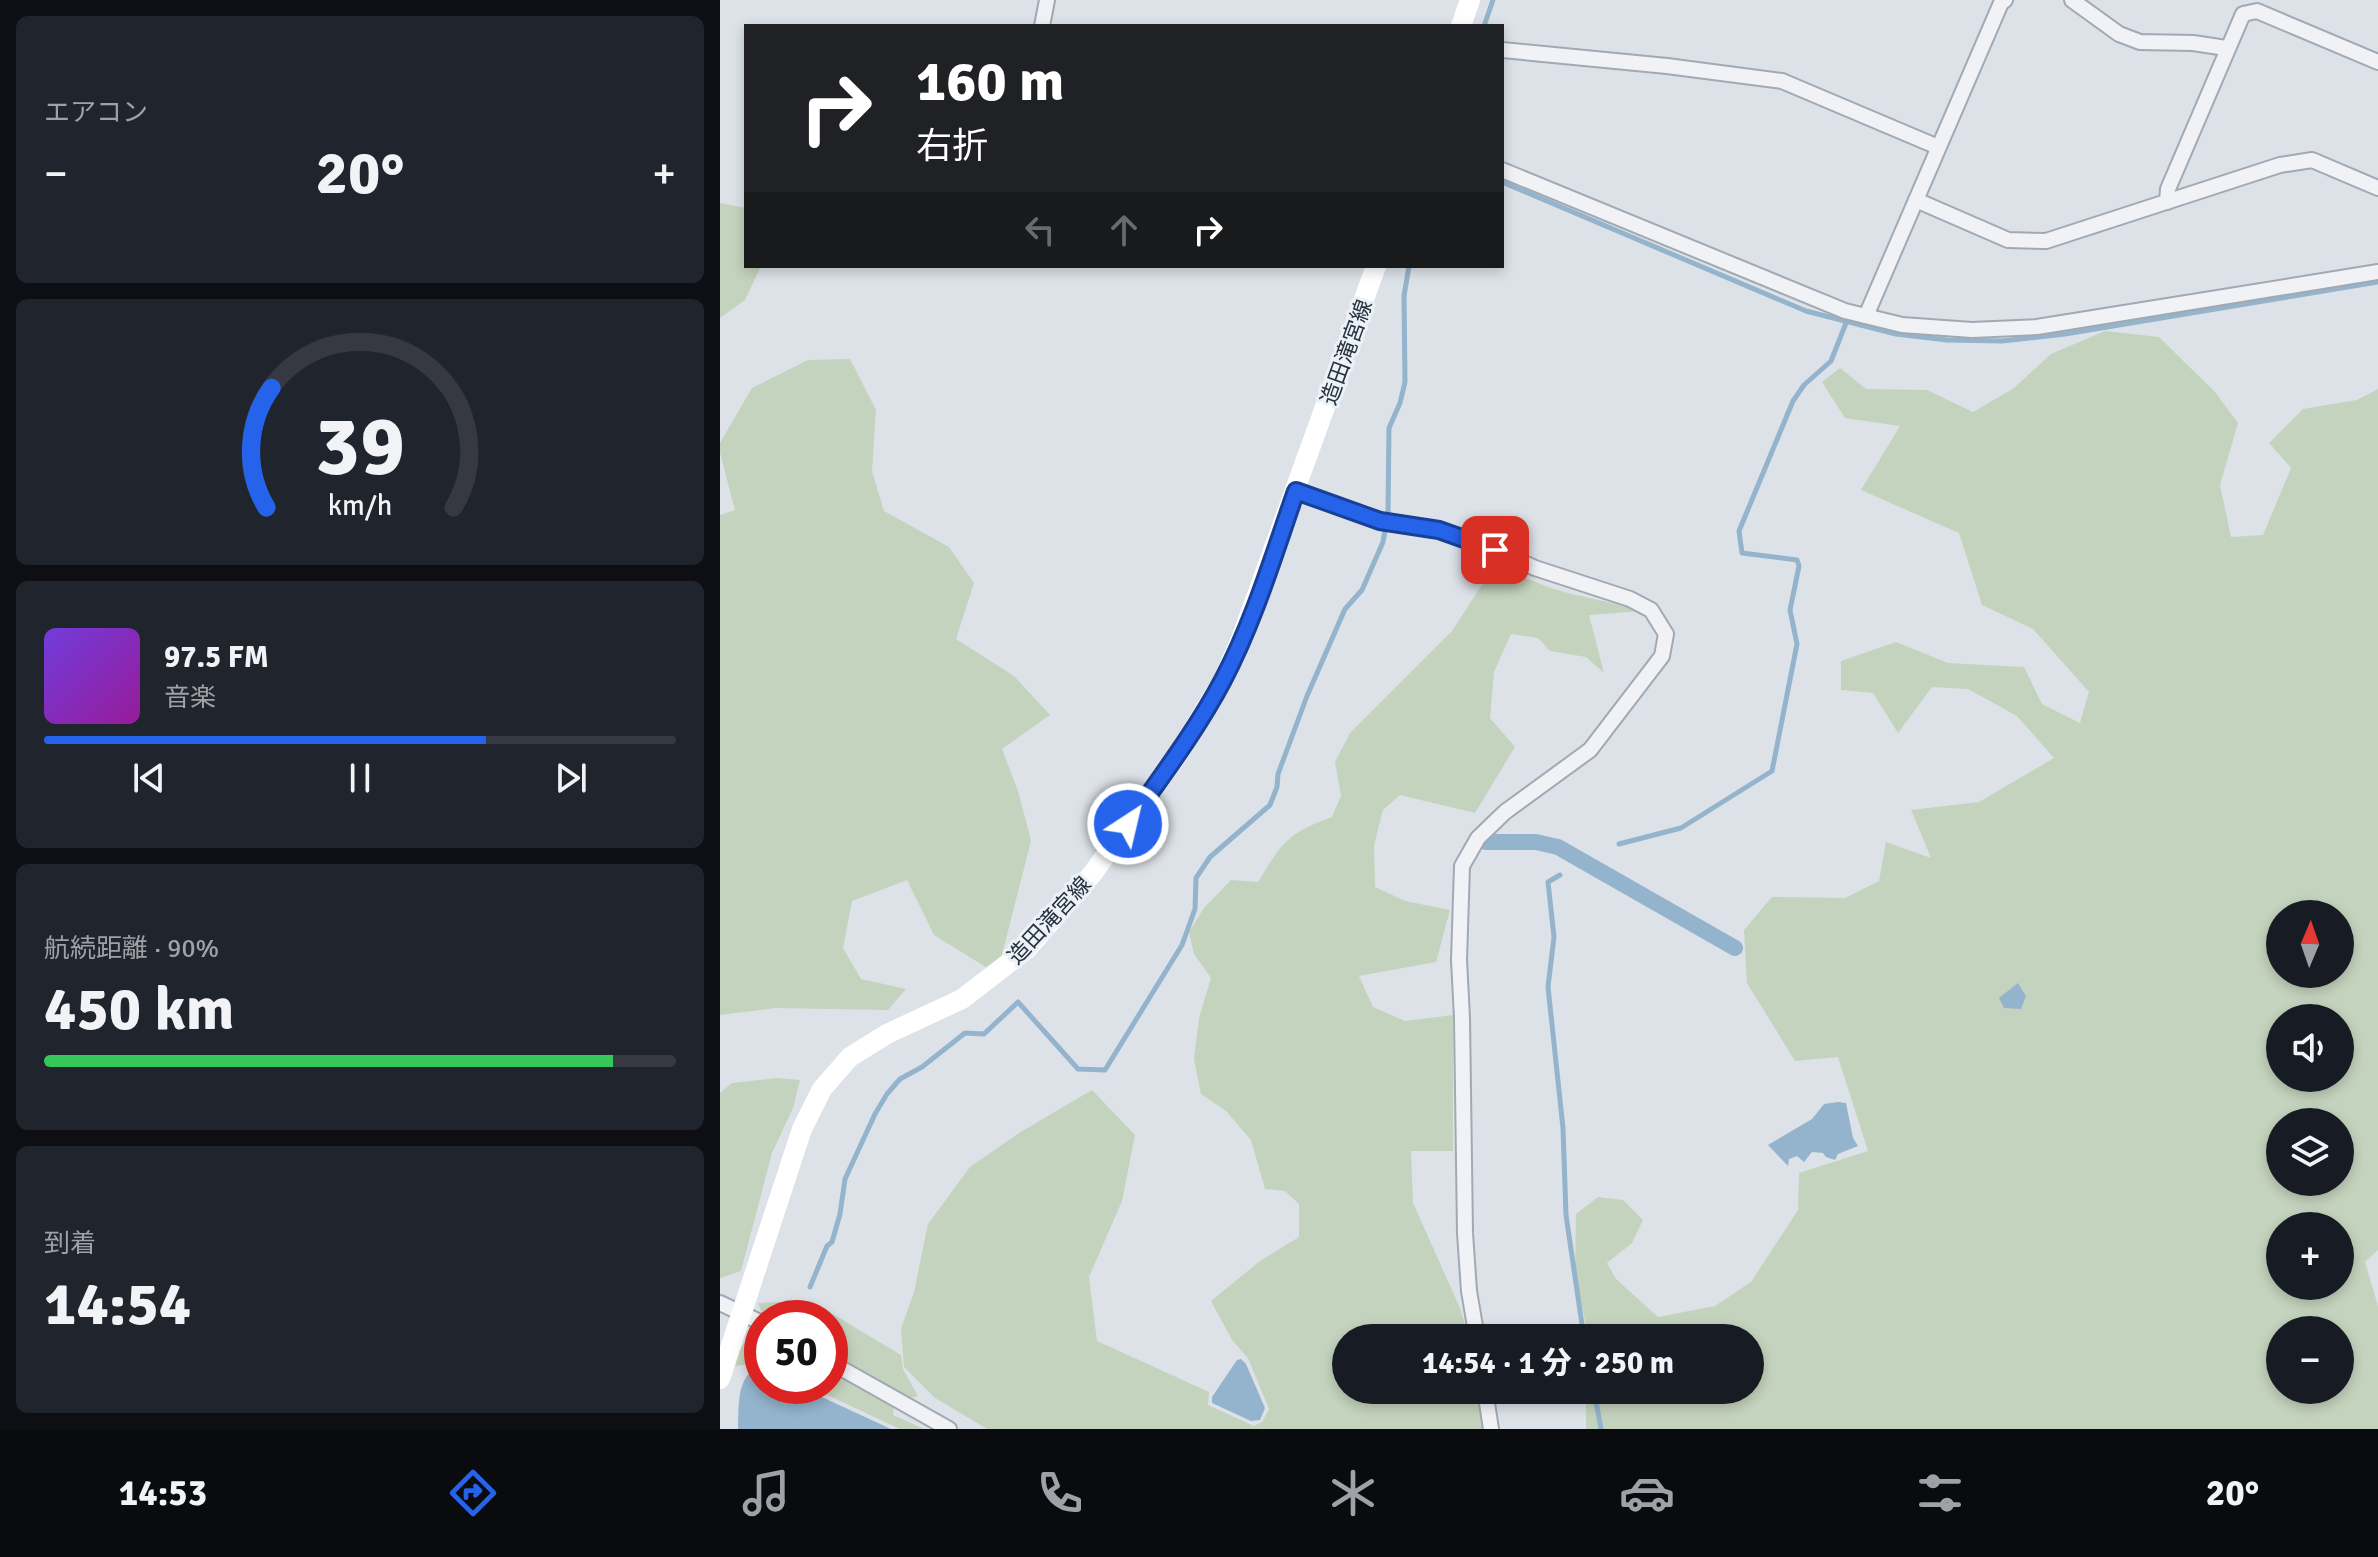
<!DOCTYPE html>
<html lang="ja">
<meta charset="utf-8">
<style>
body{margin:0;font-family:Signika,"Noto Sans JP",sans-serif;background:#20242c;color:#f1f3f6;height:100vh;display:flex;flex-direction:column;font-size:30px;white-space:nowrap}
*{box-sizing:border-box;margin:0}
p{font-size:26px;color:#9ea1a6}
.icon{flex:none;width:44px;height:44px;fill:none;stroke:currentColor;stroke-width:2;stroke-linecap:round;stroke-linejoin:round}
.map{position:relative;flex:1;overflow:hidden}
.drawer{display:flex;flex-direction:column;gap:16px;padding:16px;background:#0d0f14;width:720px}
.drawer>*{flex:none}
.top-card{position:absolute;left:24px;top:24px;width:760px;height:244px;border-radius:0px;box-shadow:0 4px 12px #0003;background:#202124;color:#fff;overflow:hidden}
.needle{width:52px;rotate:2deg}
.fabs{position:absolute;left:1546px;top:900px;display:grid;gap:16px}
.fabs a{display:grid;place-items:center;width:88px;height:88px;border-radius:50%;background:#171b24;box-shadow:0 4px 12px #0003;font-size:40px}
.speed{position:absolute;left:24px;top:1300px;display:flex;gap:16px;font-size:40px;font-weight:700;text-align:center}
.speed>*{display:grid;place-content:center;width:104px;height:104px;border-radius:50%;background:#171b24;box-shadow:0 4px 12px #0003;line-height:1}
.speed .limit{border:12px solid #d22;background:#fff;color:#111}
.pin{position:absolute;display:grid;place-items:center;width:68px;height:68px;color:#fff;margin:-34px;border-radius:16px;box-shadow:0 4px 12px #0006}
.me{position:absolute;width:88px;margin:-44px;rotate:35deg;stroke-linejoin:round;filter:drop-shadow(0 0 6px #0008)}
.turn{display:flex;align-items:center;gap:28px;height:168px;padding:0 40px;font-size:36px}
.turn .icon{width:104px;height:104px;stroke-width:2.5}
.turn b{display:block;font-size:56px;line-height:68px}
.lanes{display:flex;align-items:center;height:76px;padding:0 40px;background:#0003;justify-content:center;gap:40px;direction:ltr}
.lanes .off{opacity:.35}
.big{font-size:60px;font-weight:800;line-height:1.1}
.drawer .card{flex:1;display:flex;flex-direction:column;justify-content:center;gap:12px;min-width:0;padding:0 28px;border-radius:12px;background:#20242c}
.drawer .dial{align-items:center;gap:0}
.dial svg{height:208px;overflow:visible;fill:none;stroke:#363941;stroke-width:7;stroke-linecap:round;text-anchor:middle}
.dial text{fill:#f1f3f6;stroke:none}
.song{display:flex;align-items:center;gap:24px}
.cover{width:96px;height:96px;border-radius:12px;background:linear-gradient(135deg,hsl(260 70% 55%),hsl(300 70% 35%))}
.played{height:8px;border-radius:4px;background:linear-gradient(90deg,#2563eb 70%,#363941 70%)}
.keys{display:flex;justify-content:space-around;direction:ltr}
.heat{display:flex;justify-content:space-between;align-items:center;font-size:44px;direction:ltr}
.charge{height:12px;border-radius:6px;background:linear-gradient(90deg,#34c759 90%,#363941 0)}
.trip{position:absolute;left:612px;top:1324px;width:432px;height:80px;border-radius:40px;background:#171b24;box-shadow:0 4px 12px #0003;font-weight:800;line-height:80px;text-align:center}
.tabs{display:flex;height:128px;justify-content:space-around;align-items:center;background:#090b0e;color:#9ea1a6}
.tabs .icon{width:56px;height:56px}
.tabs .active{color:#2563eb}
.tabs b{font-size:36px;color:#f1f3f6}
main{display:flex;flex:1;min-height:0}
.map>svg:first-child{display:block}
.green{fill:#c4d3bd;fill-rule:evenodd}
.water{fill:#93b4cc}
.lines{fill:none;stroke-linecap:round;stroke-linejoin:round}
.stream{stroke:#93b4cc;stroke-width:5}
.canal{stroke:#93b4cc;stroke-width:16}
.minor-casing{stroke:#a2a9b2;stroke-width:18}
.minor{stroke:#f0f2f6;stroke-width:14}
.secondary{stroke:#fff;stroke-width:20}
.route-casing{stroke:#184099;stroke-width:20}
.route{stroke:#2563eb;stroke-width:14}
.labels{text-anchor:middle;stroke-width:6;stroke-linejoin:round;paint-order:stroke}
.street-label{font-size:22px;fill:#253140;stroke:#ecf1f6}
</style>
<main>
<section class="drawer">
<div class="card"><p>エアコン</p>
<div class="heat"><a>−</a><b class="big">20°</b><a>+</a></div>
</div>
<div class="card dial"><svg viewBox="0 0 100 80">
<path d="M14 69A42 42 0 1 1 86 69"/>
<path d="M14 69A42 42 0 0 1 16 23" stroke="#2563eb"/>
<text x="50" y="56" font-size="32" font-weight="700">39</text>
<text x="50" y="72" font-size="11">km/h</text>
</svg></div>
<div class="card">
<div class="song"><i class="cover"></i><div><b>97.5 FM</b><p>音楽</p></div></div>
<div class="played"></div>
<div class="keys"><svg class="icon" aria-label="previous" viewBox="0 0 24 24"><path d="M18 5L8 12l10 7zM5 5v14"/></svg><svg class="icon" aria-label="pause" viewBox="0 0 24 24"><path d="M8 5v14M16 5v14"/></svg><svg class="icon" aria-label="next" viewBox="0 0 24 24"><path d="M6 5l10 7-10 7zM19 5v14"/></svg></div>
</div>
<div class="card"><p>航続距離 · 90%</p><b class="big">450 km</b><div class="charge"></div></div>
<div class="card"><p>到着</p><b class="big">14:54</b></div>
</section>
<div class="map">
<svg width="1658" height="1429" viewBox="0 0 1658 1429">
<rect width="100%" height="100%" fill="#dde2e8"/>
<g class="green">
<path d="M0,203L26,208V266H41L25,300L0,318Z"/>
<path d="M1385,331L1439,337L1495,392L1518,423L1500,485L1511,537L1543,535L1571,468L1549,443L1583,409L1637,400L1658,389V1250L1645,1262L1658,1306V1429H866V1390H1030V1338H866V1325L855,1274L856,1214L878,1197L903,1200L923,1220L912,1243L887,1263L896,1279L938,1317L995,1306L1031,1282L1078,1210L1079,1173L1148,1151L1118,1057L1075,1061L1027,983L1024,930L1052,897L1125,898L1159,881L1166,842L1211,858L1191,810L1259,802L1334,758L1297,716L1248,689L1212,687L1178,733L1153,693L1121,690V661L1176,642L1228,663L1304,667L1322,704L1360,723L1369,692L1313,629L1262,605L1239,533L1141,490L1180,426L1125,418L1102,382L1120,368L1146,389L1207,390L1253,412L1294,388L1331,354ZM1560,914H1620V974H1560ZM1560,1018H1620V1078H1560ZM1560,1122H1620V1182H1560ZM1560,1226H1620V1286H1560ZM1560,1330H1620V1390H1560Z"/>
<path d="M130,359L156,410L152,471L164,511L229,547L254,583L236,639L294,676L330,715L282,749L299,794L311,841L277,974L214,935L187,880L132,901L123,948L141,979L186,989L168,1010L56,1008L0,1015V515L15,510L0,453V443L32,388L88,360Z"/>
<path d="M746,550C774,563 802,578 831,588C862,598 891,601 921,611L869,615L884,673L866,657L830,651L818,638L791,634L774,672L770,718L795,747L755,813L680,795L663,810L654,845L655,887L685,901L730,910L716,962L639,976L653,1007L685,1021L733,1015V1151H691L693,1203L740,1308L749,1338H626V1390H759L765,1429H267L215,1398L184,1367L181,1329L194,1292L208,1224L250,1167L299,1133L372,1090L415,1135L402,1201L369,1277L377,1341L489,1392L488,1405L534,1426L542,1422L549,1409L528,1358L512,1340L491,1301L540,1261L579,1237V1204L565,1191L545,1189L531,1140L506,1111L481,1094L474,1059L479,1018L491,978L474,954L469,932L484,908L511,880L538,882C563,842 566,834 612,817L621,796L615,762L630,733L732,631L765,580Z"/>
<path d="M57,1078L80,1080L73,1108L52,1153L21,1271L0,1278V1093L12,1083Z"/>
<path d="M91,1301L181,1355L183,1369L198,1396L187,1399L110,1356V1318H44L38,1303Z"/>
<path d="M42,1337V1365L37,1362L12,1367C18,1350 22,1339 42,1337Z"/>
<path d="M110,1371L174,1407L173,1415L204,1429H180L88,1386H110Z"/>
</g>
<g class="water">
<path d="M1298,983L1306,996L1301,1009L1284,1008L1279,998Z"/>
<path d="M1118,1102L1126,1103L1133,1138L1138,1146L1118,1154L1115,1160L1106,1157L1103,1153L1092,1152L1084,1162L1077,1156L1069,1159L1068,1166L1048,1145L1092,1119L1104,1104Z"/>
<path d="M521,1359L526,1364L545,1408L540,1420L531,1421L492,1403V1397L517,1360Z"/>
<path d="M37,1367L42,1369V1386H78L171,1429H18C19,1407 16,1379 37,1367Z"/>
</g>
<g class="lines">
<g class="stream">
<path d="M764,26L773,0"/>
<path d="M782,182L1086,311L1176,334L1227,340L1282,341L1345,334L1658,282"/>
<path d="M899,844L961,828L1052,771L1077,644L1070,610L1079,566L1077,560L1022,553L1019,531L1073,401L1084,385L1111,361L1126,323"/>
<path d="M840,875L828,882L834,937L828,987L843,1128L846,1215L864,1338"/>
<path d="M90,1287L107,1246L112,1242L120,1214L125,1179L155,1114L167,1094L180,1079L202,1067L245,1033L264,1034L298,1002L358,1069L385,1070L462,945L475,909L476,878L490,857L550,805L557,787L558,774L587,696L625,609L642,590L663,542L668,513L669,428L680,403L685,382L684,296L689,266"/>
<path d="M36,1373L35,1365L41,1357"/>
<path d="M874,1390L881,1429"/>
</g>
<path class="canal" d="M766,842H816L838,847L1015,948"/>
<defs>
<g id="minor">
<path d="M1352,0L1399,34L1420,42L1473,43L1506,48"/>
<path d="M322,26L327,0"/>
<path d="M782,50L947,66L1062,81L1218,147"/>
<path d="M782,170L1125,311L1182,325L1252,330L1317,327L1658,272"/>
<path d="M1196,200L1288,240L1326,241L1560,165L1592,160L1658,188"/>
<path d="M1447,202L1448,189L1523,14L1537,11L1658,62"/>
<path d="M1146,316L1281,3L1285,0"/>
<path d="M576,491L660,521L719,530L755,541L815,568L910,599L931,610L946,634L942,656L870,750L785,812L758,838L742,866L739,960L742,1018L745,1233L749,1291L757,1338"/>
<path d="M0,1303L42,1323"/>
<path d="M110,1362L229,1429"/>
<path d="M765,1390L771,1429"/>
</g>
</defs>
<use href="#minor" class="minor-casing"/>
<use href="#minor" class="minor"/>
<g class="secondary">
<path d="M741,26L750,0"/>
<path d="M0,1379L82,1129L102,1089L130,1057L167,1034L242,999L307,949L373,873L461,750L503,680L521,639L656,266"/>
</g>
</g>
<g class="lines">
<defs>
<path id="route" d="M408,824C441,777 476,731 503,680C534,621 554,554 576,491L660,521L719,530L775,550"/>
</defs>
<use href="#route" class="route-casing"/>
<use href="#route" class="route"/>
</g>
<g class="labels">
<g class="street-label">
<text transform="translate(626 352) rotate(-70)" y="8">造田滝宮線</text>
<text transform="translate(329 920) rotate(-47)" y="8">造田滝宮線</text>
</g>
</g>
</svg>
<div class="fabs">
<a><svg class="needle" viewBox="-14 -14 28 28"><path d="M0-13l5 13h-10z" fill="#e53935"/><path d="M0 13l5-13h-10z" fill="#9ea1a6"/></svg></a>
<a><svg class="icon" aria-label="sound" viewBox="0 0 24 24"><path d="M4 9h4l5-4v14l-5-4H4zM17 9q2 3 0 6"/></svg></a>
<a><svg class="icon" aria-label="layers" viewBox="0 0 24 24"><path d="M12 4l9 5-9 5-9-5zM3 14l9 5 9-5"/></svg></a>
<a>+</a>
<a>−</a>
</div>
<div class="speed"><div class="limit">50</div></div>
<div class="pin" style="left:775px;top:550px;background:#d93025"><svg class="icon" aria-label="arrive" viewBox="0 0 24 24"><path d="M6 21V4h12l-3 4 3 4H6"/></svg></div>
<svg class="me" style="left:408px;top:824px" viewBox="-20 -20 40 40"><circle r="17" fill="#2563eb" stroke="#fff" stroke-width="3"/><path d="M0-11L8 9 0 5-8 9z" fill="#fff"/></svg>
<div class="trip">14:54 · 1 分 · 250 m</div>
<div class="top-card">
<div class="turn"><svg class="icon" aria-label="right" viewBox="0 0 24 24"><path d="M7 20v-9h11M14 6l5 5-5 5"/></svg><div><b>160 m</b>右折</div></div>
<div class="lanes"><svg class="icon off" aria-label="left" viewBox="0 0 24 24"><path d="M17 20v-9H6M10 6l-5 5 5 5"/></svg><svg class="icon off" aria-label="ahead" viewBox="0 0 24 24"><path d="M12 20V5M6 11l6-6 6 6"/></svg><svg class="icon" aria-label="right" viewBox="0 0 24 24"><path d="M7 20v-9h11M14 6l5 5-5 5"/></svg></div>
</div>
</div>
</main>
<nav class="tabs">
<b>14:53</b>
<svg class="icon active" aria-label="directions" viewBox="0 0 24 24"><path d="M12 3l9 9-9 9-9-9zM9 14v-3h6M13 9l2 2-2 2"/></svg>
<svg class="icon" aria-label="music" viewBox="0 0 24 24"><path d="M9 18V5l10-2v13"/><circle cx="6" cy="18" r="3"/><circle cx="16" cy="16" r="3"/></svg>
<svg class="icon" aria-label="phone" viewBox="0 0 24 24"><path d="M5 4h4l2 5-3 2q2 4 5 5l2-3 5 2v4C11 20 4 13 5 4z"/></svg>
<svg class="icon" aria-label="climate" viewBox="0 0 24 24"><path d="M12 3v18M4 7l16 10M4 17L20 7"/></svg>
<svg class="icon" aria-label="car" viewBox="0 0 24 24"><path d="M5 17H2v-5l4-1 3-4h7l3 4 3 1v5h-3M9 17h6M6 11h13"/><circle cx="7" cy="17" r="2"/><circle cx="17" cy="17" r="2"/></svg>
<svg class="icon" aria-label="filters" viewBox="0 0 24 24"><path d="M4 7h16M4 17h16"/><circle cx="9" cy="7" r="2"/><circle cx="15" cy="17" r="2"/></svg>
<b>20°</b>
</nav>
